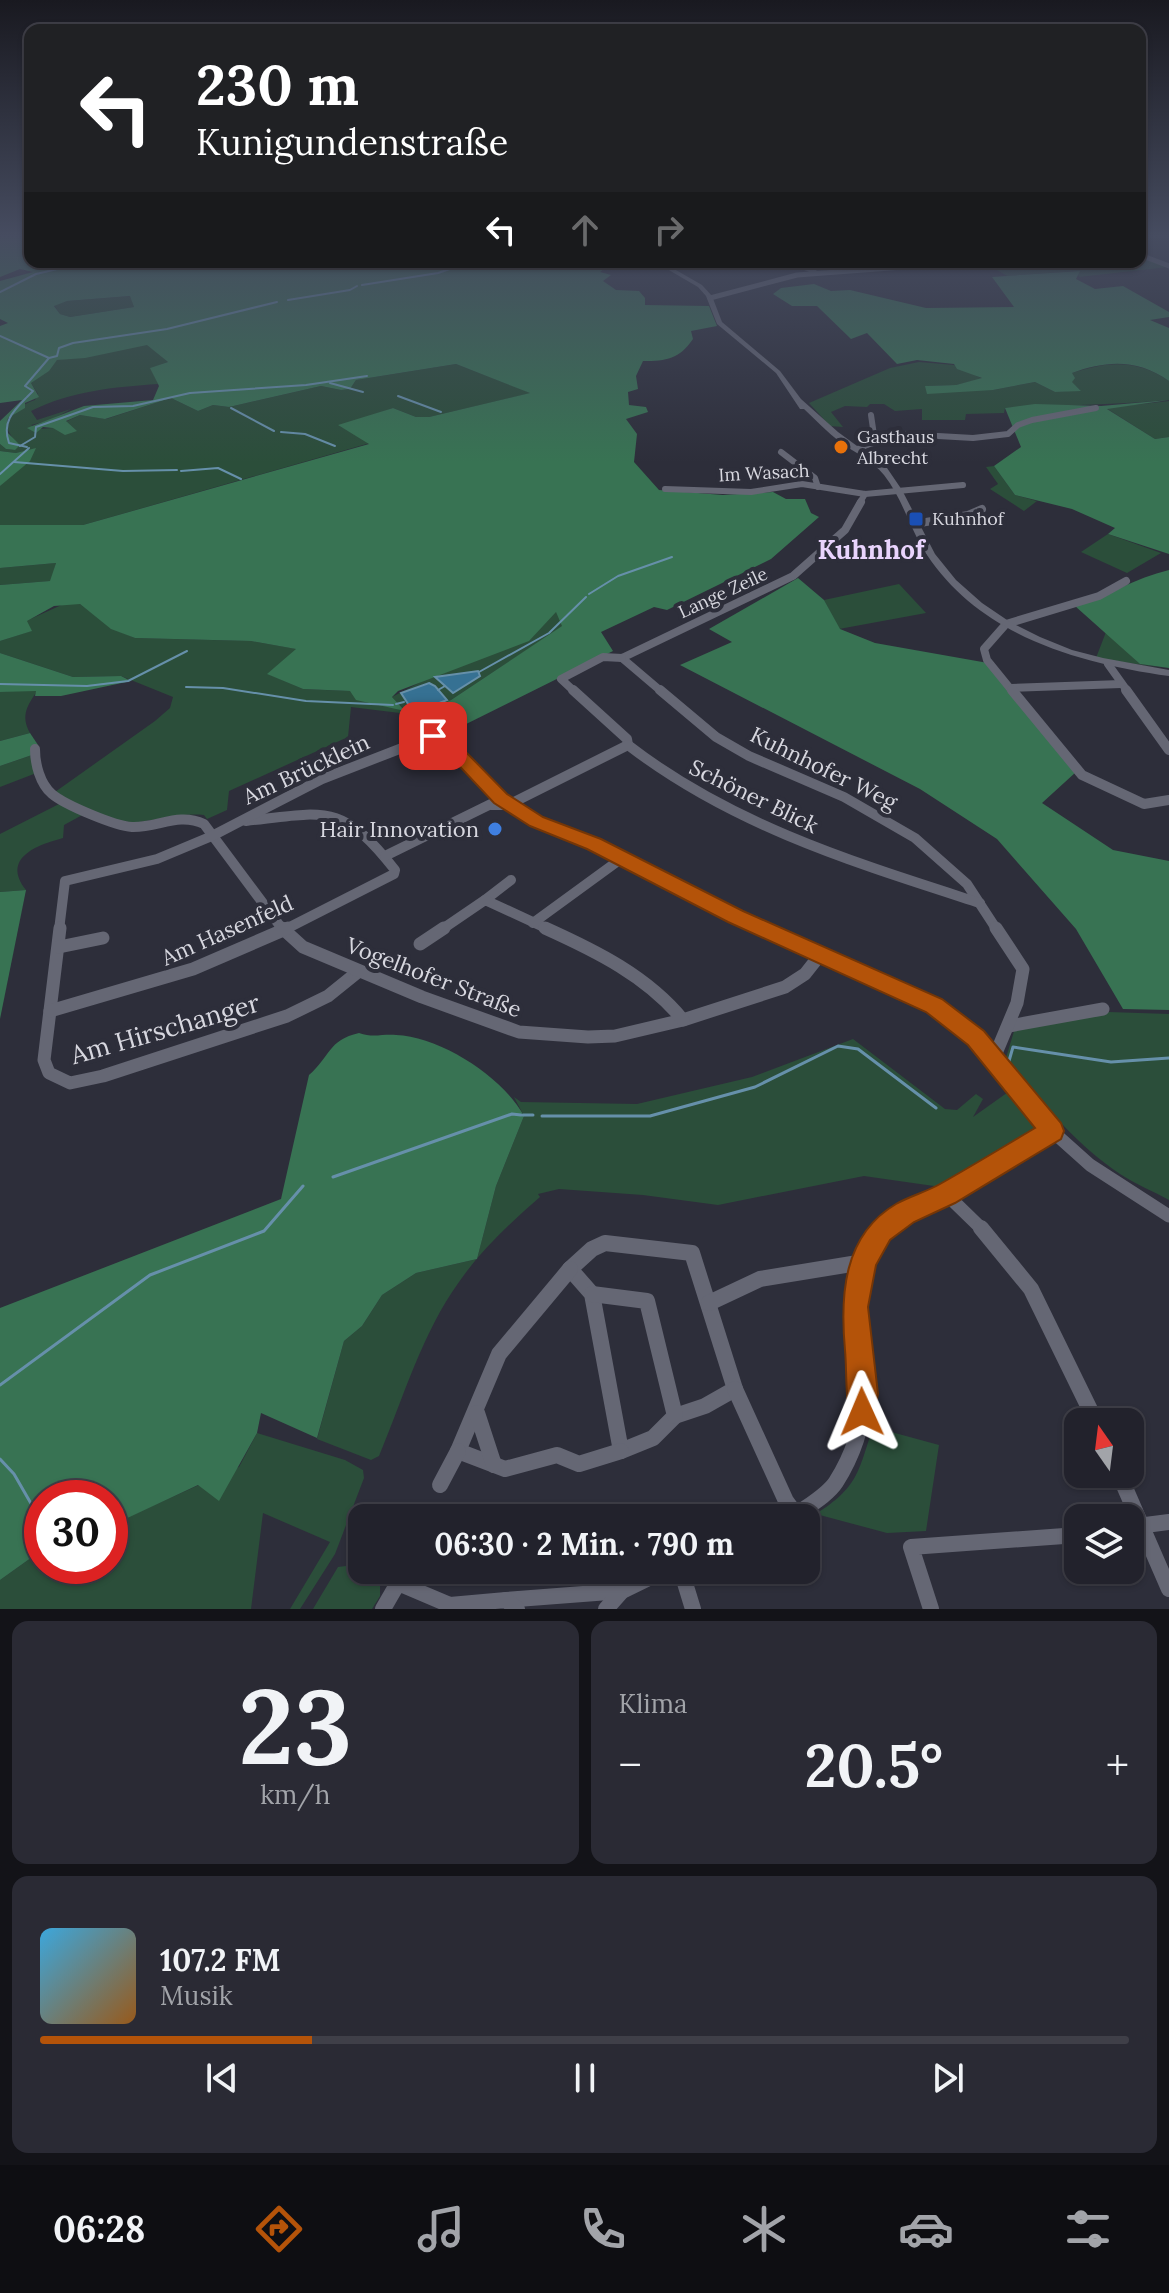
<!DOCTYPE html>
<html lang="de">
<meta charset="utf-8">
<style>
body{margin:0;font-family:Lora,serif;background:#2a2a34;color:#f1f3f6;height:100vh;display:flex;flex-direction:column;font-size:30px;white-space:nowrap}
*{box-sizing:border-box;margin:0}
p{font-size:26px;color:#a2a4a9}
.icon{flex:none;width:44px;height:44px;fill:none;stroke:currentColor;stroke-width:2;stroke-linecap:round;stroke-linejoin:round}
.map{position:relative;height:1609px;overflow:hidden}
.sheet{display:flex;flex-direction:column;gap:12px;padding:12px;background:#131318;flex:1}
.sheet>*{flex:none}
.top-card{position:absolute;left:24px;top:24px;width:1122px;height:244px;border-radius:16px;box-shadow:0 2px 6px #0004,0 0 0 2px #3f3f48;background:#202124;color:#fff;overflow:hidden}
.needle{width:52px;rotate:346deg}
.fabs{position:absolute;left:1064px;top:1408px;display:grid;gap:16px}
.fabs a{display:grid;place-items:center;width:80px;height:80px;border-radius:16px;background:#22222c;box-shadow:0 2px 6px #0004,0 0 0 2px #3f3f48;font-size:40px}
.speed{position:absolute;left:24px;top:1480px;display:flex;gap:16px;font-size:40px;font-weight:700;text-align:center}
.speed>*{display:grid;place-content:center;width:104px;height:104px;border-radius:50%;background:#22222c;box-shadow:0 2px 6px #0004,0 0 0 2px #3f3f48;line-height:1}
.speed .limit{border:12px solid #d22;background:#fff;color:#111}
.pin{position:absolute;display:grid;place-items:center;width:68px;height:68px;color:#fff;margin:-34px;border-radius:16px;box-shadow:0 4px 12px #0006}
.me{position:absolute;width:88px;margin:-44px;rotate:359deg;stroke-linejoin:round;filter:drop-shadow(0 0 6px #0008)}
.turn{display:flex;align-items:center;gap:28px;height:168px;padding:0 40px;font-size:36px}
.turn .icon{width:104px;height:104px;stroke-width:2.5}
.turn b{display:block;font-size:56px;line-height:68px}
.lanes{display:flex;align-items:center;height:76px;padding:0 40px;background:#0003;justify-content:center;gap:40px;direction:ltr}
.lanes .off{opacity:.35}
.big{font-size:60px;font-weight:700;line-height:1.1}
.sheet .card{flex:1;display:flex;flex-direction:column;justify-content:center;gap:12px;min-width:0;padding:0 28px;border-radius:16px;background:#2a2a34}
.sheet .dial{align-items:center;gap:0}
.dial b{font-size:104px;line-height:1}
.song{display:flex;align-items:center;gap:24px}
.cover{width:96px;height:96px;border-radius:12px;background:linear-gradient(135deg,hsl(200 70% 55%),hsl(30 70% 35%))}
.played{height:8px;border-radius:4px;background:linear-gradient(90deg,#b45309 25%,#3f3f48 25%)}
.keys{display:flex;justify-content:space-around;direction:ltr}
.heat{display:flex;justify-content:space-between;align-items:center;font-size:44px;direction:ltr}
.sheet .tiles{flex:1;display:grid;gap:12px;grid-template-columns:1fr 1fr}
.card:last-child{grid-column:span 2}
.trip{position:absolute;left:348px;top:1504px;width:472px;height:80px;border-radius:16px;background:#22222c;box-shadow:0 2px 6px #0004,0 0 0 2px #3f3f48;font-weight:700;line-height:80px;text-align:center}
.tab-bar{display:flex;height:128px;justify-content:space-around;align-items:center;background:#0e0e12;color:#a2a4a9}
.tab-bar .icon{width:56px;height:56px}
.tab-bar .on{color:#b45309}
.tab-bar b{font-size:36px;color:#f1f3f6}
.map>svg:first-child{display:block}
.green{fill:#2b4e3a;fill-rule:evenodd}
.forest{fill:#387353;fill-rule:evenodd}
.water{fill:#367193;stroke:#6690aa;stroke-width:2}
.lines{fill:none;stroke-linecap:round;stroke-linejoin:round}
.stream-far1{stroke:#6690aa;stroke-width:2}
.stream{stroke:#6690aa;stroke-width:3}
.minor-far5{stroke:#656774;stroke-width:5}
.minor-far4{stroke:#656774;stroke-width:6}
.minor-far3{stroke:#656774;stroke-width:8}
.minor-far2{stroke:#656774;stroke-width:10}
.minor-far1{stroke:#656774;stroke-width:13}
.minor{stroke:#656774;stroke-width:16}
.tertiary{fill:#656774;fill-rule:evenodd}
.route{fill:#b45309;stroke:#753606;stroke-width:2}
.food-dot{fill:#e8710a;stroke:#2d2e3a;stroke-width:3}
.transit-dot{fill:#1a4fb4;stroke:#2d2e3a;stroke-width:3}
.shop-dot{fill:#3f7fe0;stroke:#2d2e3a;stroke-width:3}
.labels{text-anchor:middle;stroke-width:8;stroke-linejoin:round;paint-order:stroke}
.far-poi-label{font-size:18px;fill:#d7d7df;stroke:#2d2e3a;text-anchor:start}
.far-street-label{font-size:18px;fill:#d7d7df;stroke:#2d2e3a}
.street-label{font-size:22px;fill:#d7d7df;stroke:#2d2e3a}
.poi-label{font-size:22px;fill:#d7d7df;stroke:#2d2e3a;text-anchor:end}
.far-district-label{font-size:26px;font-weight:bold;fill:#e9d4fd;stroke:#2d2e3a}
.near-street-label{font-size:26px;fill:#d7d7df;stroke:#2d2e3a}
</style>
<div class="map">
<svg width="1169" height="1609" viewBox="0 0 1169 1609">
<rect width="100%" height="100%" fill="#2d2e3a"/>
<g class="green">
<path d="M1146,258L1168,267L1079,277L1077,271L1007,276L989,265L998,262H1140V259Z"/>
<path d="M131,296L134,307L70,317L60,314L54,305L67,301Z"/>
<path d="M147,344L168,362L151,368L158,384C114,387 71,391 31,411L37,420L71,409L51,420L31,425L39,429L53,428L80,415L106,419L171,398L198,411L213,405L229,407L321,386L341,390L350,389L356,380L456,364L531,393L429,417H416L393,408L340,426L370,443L83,525H0V486L35,449L16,453L0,451V444L6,449L15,450L16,444L6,427C10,414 22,404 35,400L38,394L31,383L57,360Z"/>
<path d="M919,362L954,365L983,379L956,385L926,386L993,390L1035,382L1055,392L1080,390L1071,382L1072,373C1107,361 1138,359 1169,381V400C1114,405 1060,405 1005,408L1004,413L966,414L965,420H922V409L895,411L884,404H870L867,407L845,406L831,412L843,427L830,426L809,403L890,368Z"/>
<path d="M1169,401V437L1155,439L1106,408Z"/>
<path d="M994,466L1015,495L1037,501L1024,511L990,489L998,484L986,467Z"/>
<path d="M1108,534L1161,553L1127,573L1081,552Z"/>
<path d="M56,563L51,581L0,585V568Z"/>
<path d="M899,584L926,613L839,629L824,600Z"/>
<path d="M66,603L80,604L111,628L135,638L251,641L297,649L268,674L303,689L350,691L404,710L392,697L556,611L563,626L451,700L413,717L408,714L351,707L348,737L229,791L227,810L207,819L204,815C181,813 162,819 140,822C115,825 76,806 55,792L155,721L170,708L173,697L121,676L73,677L0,653V641L31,631L26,621ZM428,683L435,686L446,700L414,713L401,693Z"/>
<path d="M1106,632L1140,664L1162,668L1096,658Z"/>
<path d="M22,690L37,691C28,705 20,715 30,733L0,741V692Z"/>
<path d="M32,755L39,772L0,787V766Z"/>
<path d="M61,803L86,813L64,825L63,838C37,845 1,858 26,890L0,892V834Z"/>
<path d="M1109,1012L1169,1014V1200C1153,1191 1135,1184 1120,1174C1075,1144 1041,1101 1005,1061L1015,1028Z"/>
<path d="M853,1039L945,1109L957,1110L976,1094L983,1099L973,1117L1011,1090L1039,1125L1036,1134L941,1187L864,1176L718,1205L643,1195L559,1189L538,1194L540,1197C510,1223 481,1250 459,1282C422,1333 403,1399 379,1456L371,1460L317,1439L344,1341L362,1326L382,1295L416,1273L477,1259L496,1186L524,1116L514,1097L521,1102L637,1104L752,1077Z"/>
<path d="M873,1427L939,1445L926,1531L887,1533L816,1514C858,1487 858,1473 873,1427Z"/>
<path d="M257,1433L345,1460L363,1470L364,1478L335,1554L300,1609H290L330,1542L263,1513L251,1609H0V1580L42,1550V1566H110V1507L121,1520L239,1467Z"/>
<path d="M346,1566L380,1585V1596L372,1609H313L338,1567Z"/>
</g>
<g class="forest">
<path d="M0,237H30V262H613L600,272L611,275L603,281L616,290L639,291L645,298V305L709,306L717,326L691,331L693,339C679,359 667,361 643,361L636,376L638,389L628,392L629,405L646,407L648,412L626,419L637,434L634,462L659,490L723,495L773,492L786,499H805L811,513L819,517L771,559L667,610L654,607L601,632L613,651L438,738L413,717L451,700L562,626L556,612L529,641L398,691L392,697L405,711L356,700L350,691L303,689L267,674L296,649L251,641L135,638L111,629L80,604L54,606L27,621L32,631L0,641V585L50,581L56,563L0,568V525H83L369,444L338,425L393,408L416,417H429L530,393L456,364L356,380L350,389L341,390L321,386L229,407L213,405L198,411L171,398L105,419L80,415L66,421L77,431L65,435L53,428L43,427L36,433L27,428L84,406L153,400L159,386L150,368L168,362L147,345L85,358L57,360L49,371L31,383L39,397L25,403V408L8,418L6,431L20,445L15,450L6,449L0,444V421L22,400L0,403V326L8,323L0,319V281L33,272L20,269L0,277ZM130,296L134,307L70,317L60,314L54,306L67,301Z"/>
<path d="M1080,271L1076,279L1095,289L1123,286L1169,312V317L1150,320L1169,328V381C1138,359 1107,360 1072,373L1075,378L1072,382L1081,391L1055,392L1035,382L993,390L927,394L925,386L956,385L982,378L957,369L954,364L917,360L897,364L867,333L851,339L817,306H792L773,294L781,288L814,284L831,291L850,290L926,308L1014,307L992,277Z"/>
<path d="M1169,400L1107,409L1155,439L1169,437V554L1108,534L1115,528L1072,509L1015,495L994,466L1021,447L1005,408L1035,404L1101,406Z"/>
<path d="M36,448L30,461L0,486V451L16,453Z"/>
<path d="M1169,570V668L1140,664L1075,606C1108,596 1135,578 1169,570Z"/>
<path d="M798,578L824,600L840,629L875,643L988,663L1076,772L1042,803L1113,850L1169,861V1010L1123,1009L1076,929L997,839L920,789L680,665L732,642L709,629Z"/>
<path d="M0,653L73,677L121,676L131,681L61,696H35L36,691L0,692Z"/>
<path d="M30,733L38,745L32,755L0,766V741Z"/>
<path d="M26,890L0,1019V892Z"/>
<path d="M359,1033C373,1038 381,1034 396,1035C441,1037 503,1077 524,1116L496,1186L477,1259L416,1273L382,1295L362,1326L344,1341L317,1438L261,1413L257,1433L219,1501L198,1485L121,1521L110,1507V1498H42V1550L0,1580V1308L281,1199L309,1075C330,1057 328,1040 359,1033Z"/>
</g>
<g class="water">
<path d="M478,671L480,676L453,693L435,677Z"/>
<path d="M429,683L435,686L447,700L414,713L401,693Z"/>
</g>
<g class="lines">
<g class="stream-far1">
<path d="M362,285L438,273L470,262"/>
<path d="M0,292L36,274L87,262"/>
<path d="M288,300L350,290L357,286"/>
<path d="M0,336L49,358L25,386L33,391L27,397"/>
<path d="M49,358L57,356L59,348L73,343L167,329L277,302"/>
<path d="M330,383L363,392"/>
<path d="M398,396L441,412"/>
<path d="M26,398C12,412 2,423 9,443L27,447"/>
<path d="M231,408L274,431"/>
<path d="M281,432L305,434L335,446"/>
<path d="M20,446L35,437L36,427L93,407L133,406L190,393L306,385L367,376"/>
<path d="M14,462L123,471L177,470"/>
<path d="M181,471L218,468L241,479"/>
<path d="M0,474L29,448"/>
<path d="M589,594L618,576L672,557"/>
<path d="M479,672L549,633L586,597"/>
<path d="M0,684L87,686L128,681L187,651"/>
<path d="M186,687L223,688L306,701L393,705"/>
<path d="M438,690L445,686"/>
<path d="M396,704L404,702"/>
</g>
<g class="stream">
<path d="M1009,1061L1013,1047L1111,1062L1169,1058"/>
<path d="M523,1115H533"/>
<path d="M542,1116H650L755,1087L838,1046L858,1049L936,1108"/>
<path d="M333,1177L512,1114L521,1115"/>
<path d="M0,1385L150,1275L264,1231L303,1186"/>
<path d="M0,1459L14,1474L33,1507"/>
</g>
<g class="minor-far5">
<path d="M1140,255L1169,266"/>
<path d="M789,262L814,271"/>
<path d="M710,298L797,275L970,262"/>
</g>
<g class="minor-far4">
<path d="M871,415L875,442"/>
<path d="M857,449L903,434L973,438L1008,434L1018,425L1032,420L1096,408"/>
<path d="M781,452L815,478L818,487"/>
<path d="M665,489L751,492L802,484L865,494L963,485"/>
<path d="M859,504L865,494"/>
</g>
<g class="minor-far3">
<path d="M914,524L968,515L982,509"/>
<path d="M622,658L662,692"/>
<path d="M622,658L793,576L845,530L861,502"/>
<path d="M1108,664L1128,692"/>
<path d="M1011,688L1121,684"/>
<path d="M575,692L561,679L603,657L622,658"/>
<path d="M1013,692L987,660L984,649L1006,624L1099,596L1126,581"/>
</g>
<g class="minor-far2">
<path d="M573,690L627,739L628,745"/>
<path d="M660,690L716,737L749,756L844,797L915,838L967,884L997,930"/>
<path d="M1012,690L1082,775L1144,804L1169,800"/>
<path d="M1126,690L1169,750"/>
<path d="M628,745C733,826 856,863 980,903"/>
<path d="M35,749C35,764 40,784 52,794C65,805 115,826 132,827C158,828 178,812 204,824L283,930"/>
<path d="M491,805H508L628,745"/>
<path d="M246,821C325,812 342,802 395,870L394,874L284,930"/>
<path d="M385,856L495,802"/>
<path d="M485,900L511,880"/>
<path d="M533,923L618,861"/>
<path d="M59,930L65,881L157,859L212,836L322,779L433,736L455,751L500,799L536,821L594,844L764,930"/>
<path d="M441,930L485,900L550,930"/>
</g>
<g class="minor-far1">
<path d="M60,928L44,1060L49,1073L70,1083L103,1076L287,1016L328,996L359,971"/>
<path d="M282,928L303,947L422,997L519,1032L588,1037L615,1036L683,1020L785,987L805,974L820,955"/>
<path d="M545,928C596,951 647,976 683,1020"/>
<path d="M759,928L915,997L952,1017L994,1058L1052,1131L1090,1165L1169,1216"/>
<path d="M420,944L444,928"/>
<path d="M59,947L103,938"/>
<path d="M50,1011L193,969L288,928"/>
<path d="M1009,1026L1103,1009"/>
<path d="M994,1058L1017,1003L1023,969L996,928"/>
<path d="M946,1194L983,1230"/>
<path d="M881,1230L905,1213L946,1194L1052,1131"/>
</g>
<g class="minor">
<path d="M981,1228L1031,1289L1096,1422"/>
<path d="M605,1243L692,1253L735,1389L705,1406L675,1416L653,1438L621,1451L592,1294L570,1269L592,1249Z"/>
<path d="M570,1269L499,1354L458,1451L505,1469L557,1455L579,1464L621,1451"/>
<path d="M592,1294L647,1301L675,1416"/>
<path d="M709,1303L760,1279L864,1262"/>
<path d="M735,1389L786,1501L797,1516"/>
<path d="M477,1413L494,1465"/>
<path d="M1119,1474L1169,1589"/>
<path d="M440,1485L458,1451"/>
<path d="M793,1517C806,1507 827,1496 836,1482C852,1457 864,1424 864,1395C865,1337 839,1278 884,1228"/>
<path d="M1130,1527L1169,1522"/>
<path d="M681,1570L693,1609"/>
<path d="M506,1600L622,1591"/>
<path d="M383,1609L398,1583L450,1605L506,1600L517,1609"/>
<path d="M606,1609L622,1591L665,1570"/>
<path d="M931,1609L911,1547L1078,1535"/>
</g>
<path class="tertiary" d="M655,262H662L702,285L712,296L722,322L780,371L801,399L838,432L887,468L902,490L935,554L956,580L982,603L1010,622L1040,637L1072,650L1103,658L1169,670V676C1078,663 981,636 927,555C910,530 903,499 884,475C872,460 855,453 840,442C827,432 816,420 804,409H800L776,373L717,324L706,296L698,287Z"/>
</g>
<linearGradient id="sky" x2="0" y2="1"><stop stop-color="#191920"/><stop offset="0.51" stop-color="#464c60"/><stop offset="1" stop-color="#464c60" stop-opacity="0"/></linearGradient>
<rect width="1169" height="462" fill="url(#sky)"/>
<path class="route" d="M433,731L461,747L507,794L543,817L601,839L743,911L942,999L984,1031L1061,1123L1064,1131L1061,1139L955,1203L914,1222L890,1240L876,1265L868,1307L878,1394L872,1423L862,1427L852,1423C845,1407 847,1370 845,1350C840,1296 843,1235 896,1204C910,1196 926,1192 940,1184C972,1166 1003,1147 1035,1128L968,1045L926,1012L728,922L587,849L530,826L494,803L449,755L425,736L427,732Z"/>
<circle class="food-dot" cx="841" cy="447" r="8"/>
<rect class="transit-dot" x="908" y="511" width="16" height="16" rx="4"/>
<circle class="shop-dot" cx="495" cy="829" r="8"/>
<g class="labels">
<g class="far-poi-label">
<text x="857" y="443">Gasthaus<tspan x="857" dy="21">Albrecht</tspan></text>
<text x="932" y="525">Kuhnhof</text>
</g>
<g class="far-street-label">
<text transform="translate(764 473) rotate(-3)" y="6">Im Wasach</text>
<text transform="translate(723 593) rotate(-25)" y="6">Lange Zeile</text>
</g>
<g class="street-label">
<text transform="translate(824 768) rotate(26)" y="8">Kuhnhofer Weg</text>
<text transform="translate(306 769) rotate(-25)" y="8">Am Brücklein</text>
<text transform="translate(754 796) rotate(26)" y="8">Schöner Blick</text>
<text transform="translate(227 930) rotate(-24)" y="8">Am Hasenfeld</text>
<text transform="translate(434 977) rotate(21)" y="8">Vogelhofer Straße</text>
</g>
<g class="poi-label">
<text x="479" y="837">Hair Innovation</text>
</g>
<g class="far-district-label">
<text x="871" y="559">Kuhnhof</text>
</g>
<g class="near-street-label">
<text transform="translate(165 1029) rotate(-16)" y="9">Am Hirschanger</text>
</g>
</g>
</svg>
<div class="fabs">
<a><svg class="needle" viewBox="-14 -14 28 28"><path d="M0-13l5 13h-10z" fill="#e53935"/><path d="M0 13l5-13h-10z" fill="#a2a4a9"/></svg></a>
<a><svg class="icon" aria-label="layers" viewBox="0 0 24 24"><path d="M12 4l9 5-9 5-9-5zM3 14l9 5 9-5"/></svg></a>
</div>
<div class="speed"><div class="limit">30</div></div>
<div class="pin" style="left:433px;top:736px;background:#d93025"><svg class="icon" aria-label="arrive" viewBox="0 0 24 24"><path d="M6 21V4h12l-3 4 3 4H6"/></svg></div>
<svg class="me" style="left:862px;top:1412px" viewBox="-20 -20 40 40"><path d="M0-17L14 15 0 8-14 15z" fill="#b45309" stroke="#fff" stroke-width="4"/></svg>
<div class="trip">06:30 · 2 Min. · 790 m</div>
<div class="top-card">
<div class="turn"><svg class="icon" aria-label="left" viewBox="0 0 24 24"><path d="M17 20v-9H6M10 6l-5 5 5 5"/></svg><div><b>230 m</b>Kunigundenstraße</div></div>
<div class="lanes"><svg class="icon" aria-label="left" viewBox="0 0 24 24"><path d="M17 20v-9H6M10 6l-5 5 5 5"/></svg><svg class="icon off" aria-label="ahead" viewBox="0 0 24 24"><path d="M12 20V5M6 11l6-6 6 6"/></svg><svg class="icon off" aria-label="right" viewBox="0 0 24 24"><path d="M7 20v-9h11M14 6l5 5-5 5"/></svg></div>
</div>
</div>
<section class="sheet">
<div class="tiles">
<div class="card dial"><b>23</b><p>km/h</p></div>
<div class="card"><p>Klima</p>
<div class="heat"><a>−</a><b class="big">20.5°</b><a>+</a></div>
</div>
<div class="card">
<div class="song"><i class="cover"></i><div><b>107.2 FM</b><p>Musik</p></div></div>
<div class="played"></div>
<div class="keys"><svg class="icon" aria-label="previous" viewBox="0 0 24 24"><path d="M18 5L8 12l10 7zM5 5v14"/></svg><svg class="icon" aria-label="pause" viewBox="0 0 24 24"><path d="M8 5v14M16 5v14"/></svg><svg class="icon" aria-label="next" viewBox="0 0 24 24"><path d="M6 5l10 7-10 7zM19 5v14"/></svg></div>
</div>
</div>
</section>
<nav class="tab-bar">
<b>06:28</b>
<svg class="icon on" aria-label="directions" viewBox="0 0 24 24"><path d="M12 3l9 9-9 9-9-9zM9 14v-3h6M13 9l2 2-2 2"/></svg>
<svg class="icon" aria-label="music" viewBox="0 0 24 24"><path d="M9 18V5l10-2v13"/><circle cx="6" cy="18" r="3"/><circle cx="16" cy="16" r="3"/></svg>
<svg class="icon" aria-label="phone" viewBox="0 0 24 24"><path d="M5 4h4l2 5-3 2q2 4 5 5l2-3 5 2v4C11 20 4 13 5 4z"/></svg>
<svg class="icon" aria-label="climate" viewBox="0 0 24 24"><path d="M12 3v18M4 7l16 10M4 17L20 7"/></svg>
<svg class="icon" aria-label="car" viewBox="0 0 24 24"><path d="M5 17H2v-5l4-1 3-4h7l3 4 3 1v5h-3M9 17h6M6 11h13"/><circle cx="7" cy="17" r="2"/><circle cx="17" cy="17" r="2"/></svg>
<svg class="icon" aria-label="filters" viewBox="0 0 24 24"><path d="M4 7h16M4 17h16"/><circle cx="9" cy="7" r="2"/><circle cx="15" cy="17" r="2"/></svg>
</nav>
